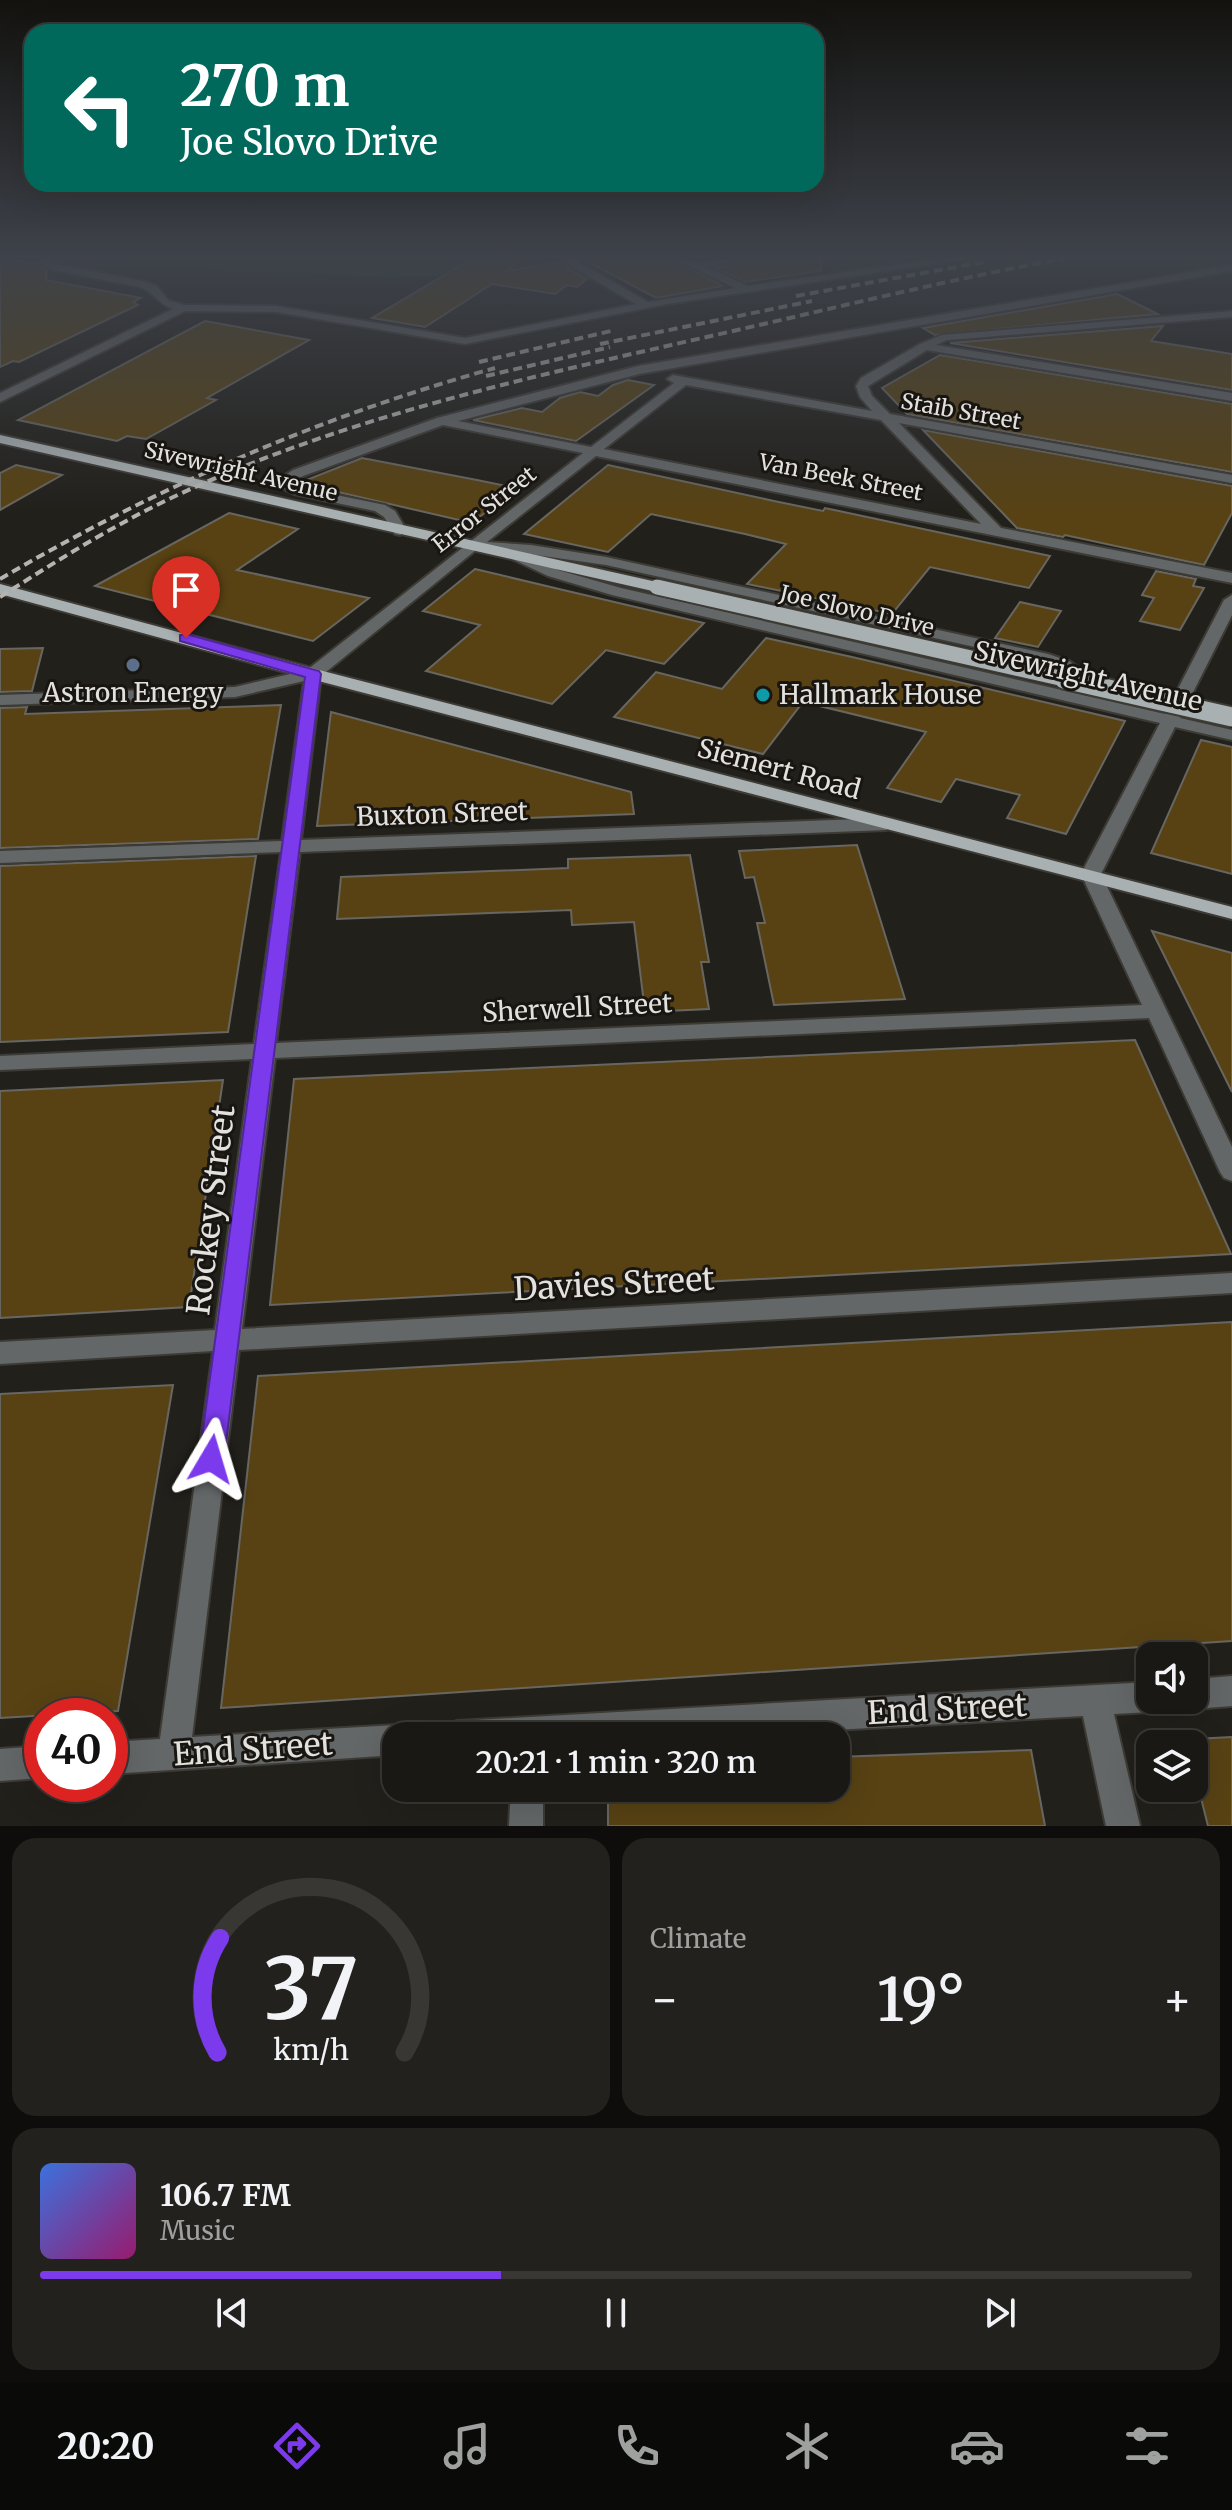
<!DOCTYPE html>
<meta charset="utf-8">
<style>
body{margin:0;font-family:Merriweather,serif;background:#23211d;color:#f1f3f6;height:100vh;display:flex;flex-direction:column;font-size:30px;white-space:nowrap}
*{box-sizing:border-box;margin:0}
p{font-size:26px;color:#9fa0a0}
.icon{flex:none;width:44px;height:44px;fill:none;stroke:currentColor;stroke-width:2;stroke-linecap:round;stroke-linejoin:round}
.map{position:relative;height:1826px;overflow:hidden}
.details{display:flex;flex-direction:column;gap:12px;padding:12px;background:#0e0d0b;flex:1}
.details>*{flex:none}
.guide{position:absolute;left:24px;top:24px;width:800px;height:168px;border-radius:24px;box-shadow:0 8px 32px #0002,0 0 0 2px #383734;background:#00695c;color:#fff;overflow:hidden}
.fabs{position:absolute;left:1136px;top:1642px;display:grid;gap:16px}
.fabs a{display:grid;place-items:center;width:72px;height:72px;border-radius:16px;background:#1a1814;box-shadow:0 8px 32px #0002,0 0 0 2px #383734;font-size:40px}
.speed{position:absolute;left:24px;top:1698px;display:flex;gap:16px;font-size:40px;font-weight:700;text-align:center}
.speed>*{display:grid;place-content:center;width:104px;height:104px;border-radius:50%;background:#1a1814;box-shadow:0 8px 32px #0002,0 0 0 2px #383734;line-height:1}
.speed .limit{border:12px solid #d22;background:#fff;color:#111}
.pin{position:absolute;display:grid;place-items:center;width:68px;height:68px;color:#fff;margin:-82px -34px;border-radius:50% 50% 50% 0;rotate:-45deg;box-shadow:0 0 8px #0007}
.pin .icon{rotate:45deg}
.me{position:absolute;width:88px;margin:-44px;rotate:7deg;stroke-linejoin:round;filter:drop-shadow(0 0 6px #0008)}
.turn{display:flex;align-items:center;gap:28px;height:168px;padding:0 24px;font-size:36px}
.turn .icon{width:104px;height:104px;stroke-width:2.5}
.turn b{display:block;font-size:56px;line-height:68px}
.big{font-size:60px;font-weight:600;line-height:1.1}
.details .tile{flex:1;display:flex;flex-direction:column;justify-content:center;gap:12px;min-width:0;padding:0 28px;border-radius:24px;background:#23211d}
.details .dial{align-items:center;gap:0}
.dial svg{height:208px;overflow:visible;fill:none;stroke:#383734;stroke-width:7;stroke-linecap:round;text-anchor:middle}
.dial text{fill:#f1f3f6;stroke:none}
.song{display:flex;align-items:center;gap:24px}
.cover{width:96px;height:96px;border-radius:12px;background:linear-gradient(135deg,hsl(220 70% 55%),hsl(320 70% 35%))}
.played{height:8px;border-radius:4px;background:linear-gradient(90deg,#7c3aed 40%,#383734 40%)}
.keys{display:flex;justify-content:space-around;direction:ltr}
.heat{display:flex;justify-content:space-between;align-items:center;font-size:44px;direction:ltr}
.details .tiles{flex:1;display:grid;gap:12px;grid-template-columns:1fr 1fr}
.tile:last-child{grid-column:span 2}
.trip{position:absolute;left:382px;top:1722px;width:468px;height:80px;border-radius:24px;background:#1a1814;box-shadow:0 8px 32px #0002,0 0 0 2px #383734;font-weight:600;line-height:80px;text-align:center}
.tab-bar{display:flex;height:128px;justify-content:space-around;align-items:center;background:#0a0a08;color:#9fa0a0}
.tab-bar .icon{width:56px;height:56px}
.tab-bar .active{color:#7c3aed}
.tab-bar b{font-size:36px;color:#f1f3f6}
.map>svg:first-child{display:block}
.green{fill:#13432e}
.building{fill:#584214;stroke:#686660;stroke-width:2}
.lines{fill:none;stroke-linecap:round;stroke-linejoin:round}
.minor-casing{stroke:#3d3b36;stroke-width:4}
.major-casing{stroke:#3d3b36;stroke-width:4}
.minor{fill:#646768;fill-rule:evenodd}
.major{fill:#a9b0b1;fill-rule:evenodd}
.rail{stroke:#b6b4b1;stroke-width:4;stroke-dasharray:9 5;stroke-linecap:butt}
.major-bridge-far1-casing{stroke:#3d3b36;stroke-width:18;stroke-linecap:butt}
.major-bridge-casing{stroke:#3d3b36;stroke-width:23;stroke-linecap:butt}
.major-bridge-far1{stroke:#a9b0b1;stroke-width:15}
.major-bridge{stroke:#a9b0b1;stroke-width:19}
.route{fill:#7c3aed;stroke:#51269a;stroke-width:2}
.service-dot{fill:#5c6f8a;stroke:#191612;stroke-width:3}
.culture-dot{fill:#0f9aa8;stroke:#191612;stroke-width:3}
.labels{text-anchor:middle;stroke-width:6;stroke-linejoin:round;paint-order:stroke}
.far-street-label{font-size:22px;fill:#e2e1de;stroke:#191612}
.street-label{font-size:26px;fill:#e2e1de;stroke:#191612}
.poi-label{font-size:26px;fill:#e2e1de;stroke:#191612}
.near-street-label{font-size:32px;fill:#e2e1de;stroke:#191612}
</style>
<div class="map">
<svg width="1232" height="1826" viewBox="0 0 1232 1826">
<rect width="100%" height="100%" fill="#22201b"/>
<path class="green" d="M126,257H523L502,274L389,277L231,271Z"/>
<g class="building">
<path d="M475,257H523L507,271L564,261L570,270L587,279L577,287L567,285L555,294L492,284L425,327L372,318Z"/>
<path d="M668,257L723,286L656,298L581,258Z"/>
<path d="M753,257H820L821,271L745,282L716,268Z"/>
<path d="M0,258L37,264L47,272L46,280L141,298L133,302L138,305L19,362L13,361L0,367Z"/>
<path d="M1117,294L1158,314L935,335L923,328Z"/>
<path d="M205,321L309,340L207,398L216,400L146,439L127,436L117,441L18,420Z"/>
<path d="M1163,326L1151,341L1232,354V390L950,343Z"/>
<path d="M940,355L1232,404V472L907,414L882,388Z"/>
<path d="M628,380L654,385L576,441L473,420L522,408L542,412L560,398L580,392L598,396L613,385Z"/>
<path d="M923,430L1232,486V513L1204,565L1065,535L1063,537L1017,528Z"/>
<path d="M362,458L477,480L516,488L472,523L299,483Z"/>
<path d="M16,465L62,475L0,510V473Z"/>
<path d="M608,465L774,501L823,511L825,508L1050,556L1029,588L930,567L892,614L747,584L786,544L745,534L651,514L608,552L524,534Z"/>
<path d="M229,513L298,529L237,570L369,598L313,641L95,586Z"/>
<path d="M475,569L559,589L704,623L664,664L606,650L552,704L426,671L480,625L423,611Z"/>
<path d="M1156,571L1196,579L1193,586L1204,588L1180,630L1140,621L1154,598L1142,595Z"/>
<path d="M1020,602L1061,611L1038,647L995,638Z"/>
<path d="M766,638L852,657L1125,721L1066,834L1007,818L1020,795L956,779L941,802L887,788L926,732L803,702L763,754L614,717L656,672L722,689Z"/>
<path d="M43,648L32,691L0,692V649Z"/>
<path d="M281,705L258,839L0,848V708L27,707L25,714Z"/>
<path d="M331,712L631,792L634,814L317,826Z"/>
<path d="M1201,740L1232,747V874L1151,853Z"/>
<path d="M857,845L905,999L774,1005L757,923H765L754,877L745,878L739,851Z"/>
<path d="M690,855L709,962H701L709,1009L645,1012L634,922L572,925L571,910L337,919L341,877L568,868V859Z"/>
<path d="M256,856L228,1032L0,1042V866Z"/>
<path d="M1152,931L1232,953V1092Z"/>
<path d="M1135,1040L1231,1254L270,1305L294,1079Z"/>
<path d="M223,1080L189,1307L0,1318V1091Z"/>
<path d="M1232,1322V1641L221,1708L258,1376Z"/>
<path d="M173,1385L118,1711L0,1718V1394Z"/>
<path d="M1232,1737V1826H1208L1194,1770V1739Z"/>
<path d="M1031,1750L1045,1826H608V1788H836V1757Z"/>
</g>
<g class="lines">
<defs>
<g id="minor">
<path d="M42,257H53L50,261L55,264L147,282L157,286L168,300L184,305L276,306L465,338L636,304L572,267L565,257H576L580,263L648,302L735,288L671,257C681,257 687,261 697,263C705,264 737,257 750,257L707,267L748,286L949,257H979L667,304L465,344L276,312L185,311L0,402V393L173,309C158,304 154,292 140,287L48,269L39,262Z"/>
<path d="M1232,265V271L639,374L458,421L591,447L674,383L667,379L673,375L872,411L860,397L856,386L861,378L920,344L942,335L1232,311V317L947,340L936,345L1232,393V401L927,350L868,386L872,396L890,414L1232,475V483L899,423L1001,528L1232,573V583L596,456L487,542L531,545L606,557L1048,654L1069,661L1105,686L1103,690C1090,692 1055,667 1038,661L606,565L522,553L558,570L621,588L1165,714L1224,600L1232,595V615L1180,718L1232,730V740L1175,727L1101,874L1232,1147V1181L1224,1178L1220,1172L1149,1018L275,1058L242,1329L1232,1273V1293L239,1350L192,1737L396,1725L407,1729L410,1736H396V1755L110,1774V1742L160,1739L213,1351L0,1364V1342L215,1330L252,1059L0,1070V1056L254,1044L281,852L0,863V851L282,841L304,681L235,697L0,705V695L235,687L307,670L583,453L443,425L303,476L293,482L302,488L385,505L395,511L407,531L400,535L395,534L384,517L375,511L294,494L280,487L281,478L293,470L437,418L638,366ZM686,385L881,420L981,524L604,449ZM476,550L510,552V558L548,576L612,595L1160,723L1081,874L1142,1005L276,1043L300,852L886,830L895,824L886,818L301,840L321,676Z"/>
<path d="M1232,1676V1706L1194,1709L1183,1704L1181,1700H1194V1679Z"/>
<path d="M1150,1682V1700H1164L1161,1708L1150,1712L1114,1714L1140,1826H1106L1083,1716L727,1736H441L446,1725L457,1721Z"/>
<path d="M42,1746V1778L0,1781V1749Z"/>
<path d="M511,1788H543V1826H509Z"/>
</g>
<g id="major">
<path d="M0,435L657,582L665,587L657,592L0,443Z"/>
<path d="M0,584L319,670L1232,907V919L307,678L0,594Z"/>
</g>
</defs>
<use href="#minor" class="minor-casing"/>
<use href="#major" class="major-casing"/>
<use href="#minor" class="minor"/>
<use href="#major" class="major"/>
<g class="rail">
<path d="M796,296L989,261"/>
<path d="M600,344L812,301"/>
<path d="M479,362L615,330"/>
<path d="M486,376L610,347"/>
<path d="M0,579C157,487 319,417 495,368"/>
<path d="M0,597C55,562 109,528 167,500C339,418 526,378 711,336C831,309 950,279 1071,257"/>
</g>
<defs>
<path id="major-bridge-far1" d="M657,587L1073,681"/>
<path id="major-bridge" d="M1064,679L1232,717"/>
</defs>
<use href="#major-bridge-far1" class="major-bridge-far1-casing"/>
<use href="#major-bridge" class="major-bridge-casing"/>
<use href="#major-bridge-far1" class="major-bridge-far1"/>
<use href="#major-bridge" class="major-bridge"/>
</g>
<linearGradient id="sky" x2="0" y2="1"><stop stop-color="#13120f"/><stop offset="0.5" stop-color="#3e424a"/><stop offset="1" stop-color="#3e424a" stop-opacity="0"/></linearGradient>
<rect width="1232" height="513" fill="url(#sky)"/>
<path class="route" d="M186,634L319,671L321,674L224,1459L220,1466L211,1470L202,1466L199,1459L305,677L180,641V635Z"/>
<circle class="service-dot" cx="133" cy="665" r="8"/>
<circle class="culture-dot" cx="763" cy="695" r="8"/>
<g class="labels">
<g class="far-street-label">
<text transform="translate(961 411) rotate(10)" y="8">Staib Street</text>
<text transform="translate(241 471) rotate(13)" y="8">Sivewright Avenue</text>
<text transform="translate(841 477) rotate(11)" y="8">Van Beek Street</text>
<text transform="translate(484 509) rotate(-38)" y="8">Error Street</text>
<text transform="translate(857 610) rotate(13)" y="8">Joe Slovo Drive</text>
</g>
<g class="street-label">
<text transform="translate(1088 676) rotate(13)" y="9">Sivewright Avenue</text>
<text transform="translate(779 769) rotate(15)" y="9">Siemert Road</text>
<text transform="translate(442 814) rotate(-2)" y="9">Buxton Street</text>
<text transform="translate(577 1008) rotate(-3)" y="9">Sherwell Street</text>
</g>
<g class="poi-label">
<text x="133" y="702">Astron Energy</text>
<text x="779" y="704" text-anchor="start">Hallmark House</text>
</g>
<g class="near-street-label">
<text transform="translate(211 1210) rotate(-83)" y="11">Rockey Street</text>
<text transform="translate(614 1284) rotate(-3)" y="11">Davies Street</text>
<text transform="translate(947 1709) rotate(-3)" y="11">End Street</text>
<text transform="translate(253 1749) rotate(-4)" y="11">End Street</text>
</g>
</g>
</svg>
<div class="fabs">
<a><svg class="icon" aria-label="sound" viewBox="0 0 24 24"><path d="M4 9h4l5-4v14l-5-4H4zM17 9q2 3 0 6"/></svg></a>
<a><svg class="icon" aria-label="layers" viewBox="0 0 24 24"><path d="M12 4l9 5-9 5-9-5zM3 14l9 5 9-5"/></svg></a>
</div>
<div class="speed"><div class="limit">40</div></div>
<div class="pin" style="left:186px;top:638px;background:#d93025"><svg class="icon" aria-label="arrive" viewBox="0 0 24 24"><path d="M6 21V4h12l-3 4 3 4H6"/></svg></div>
<svg class="me" style="left:211px;top:1459px" viewBox="-20 -20 40 40"><path d="M0-17L14 15 0 8-14 15z" fill="#7c3aed" stroke="#fff" stroke-width="4"/></svg>
<div class="trip">20:21 · 1 min · 320 m</div>
<div class="guide">
<div class="turn"><svg class="icon" aria-label="left" viewBox="0 0 24 24"><path d="M17 20v-9H6M10 6l-5 5 5 5"/></svg><div><b>270 m</b>Joe Slovo Drive</div></div>
</div>
</div>
<section class="details">
<div class="tiles">
<div class="tile dial"><svg viewBox="0 0 100 80">
<path d="M14 69A42 42 0 1 1 86 69"/>
<path d="M14 69A42 42 0 0 1 15 25" stroke="#7c3aed"/>
<text x="50" y="56" font-size="32" font-weight="700">37</text>
<text x="50" y="72" font-size="11">km/h</text>
</svg></div>
<div class="tile"><p>Climate</p>
<div class="heat"><a>−</a><b class="big">19°</b><a>+</a></div>
</div>
<div class="tile">
<div class="song"><i class="cover"></i><div><b>106.7 FM</b><p>Music</p></div></div>
<div class="played"></div>
<div class="keys"><svg class="icon" aria-label="previous" viewBox="0 0 24 24"><path d="M18 5L8 12l10 7zM5 5v14"/></svg><svg class="icon" aria-label="pause" viewBox="0 0 24 24"><path d="M8 5v14M16 5v14"/></svg><svg class="icon" aria-label="next" viewBox="0 0 24 24"><path d="M6 5l10 7-10 7zM19 5v14"/></svg></div>
</div>
</div>
</section>
<nav class="tab-bar">
<b>20:20</b>
<svg class="icon active" aria-label="directions" viewBox="0 0 24 24"><path d="M12 3l9 9-9 9-9-9zM9 14v-3h6M13 9l2 2-2 2"/></svg>
<svg class="icon" aria-label="music" viewBox="0 0 24 24"><path d="M9 18V5l10-2v13"/><circle cx="6" cy="18" r="3"/><circle cx="16" cy="16" r="3"/></svg>
<svg class="icon" aria-label="phone" viewBox="0 0 24 24"><path d="M5 4h4l2 5-3 2q2 4 5 5l2-3 5 2v4C11 20 4 13 5 4z"/></svg>
<svg class="icon" aria-label="climate" viewBox="0 0 24 24"><path d="M12 3v18M4 7l16 10M4 17L20 7"/></svg>
<svg class="icon" aria-label="car" viewBox="0 0 24 24"><path d="M5 17H2v-5l4-1 3-4h7l3 4 3 1v5h-3M9 17h6M6 11h13"/><circle cx="7" cy="17" r="2"/><circle cx="17" cy="17" r="2"/></svg>
<svg class="icon" aria-label="filters" viewBox="0 0 24 24"><path d="M4 7h16M4 17h16"/><circle cx="9" cy="7" r="2"/><circle cx="15" cy="17" r="2"/></svg>
</nav>
